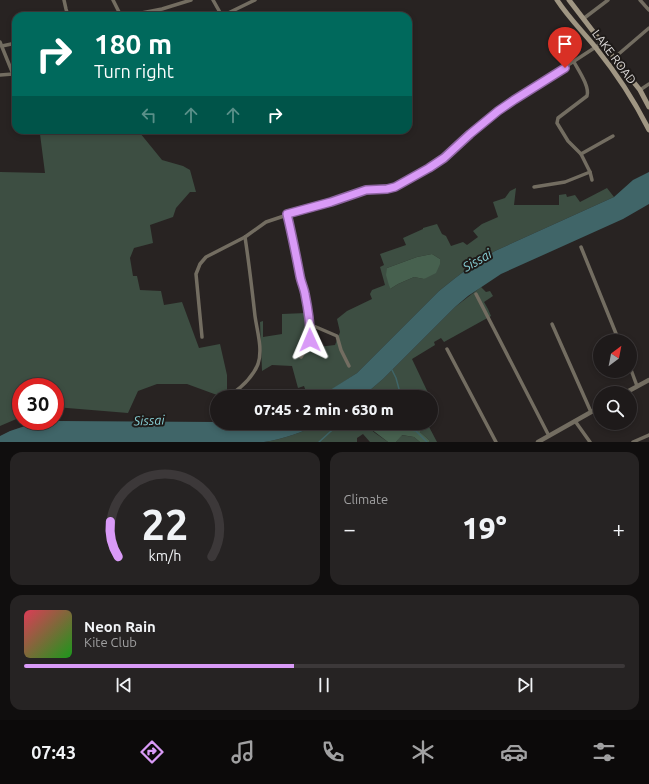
<!DOCTYPE html>
<meta charset="utf-8">
<style>
body{margin:0;font-family:Ubuntu,sans-serif;background:#262323;color:#f1f3f6;height:100vh;display:flex;flex-direction:column;font-size:15px;white-space:nowrap}
*{box-sizing:border-box;margin:0}
p{font-size:13px;color:#a1a1a2}
.icon{flex:none;width:22px;height:22px;fill:none;stroke:currentColor;stroke-width:2;stroke-linecap:round;stroke-linejoin:round}
.map{position:relative;height:442px;overflow:hidden}
.panel{display:flex;flex-direction:column;gap:10px;padding:10px;background:#100e0e;flex:1}
.panel>*{flex:none}
.banner{position:absolute;left:12px;top:12px;width:400px;height:122px;border-radius:12px;box-shadow:0 2px 6px #0003,0 0 0 1px #3c3839;background:#00695c;color:#fff;overflow:hidden}
.needle{width:26px;rotate:32deg}
.buttons{position:absolute;left:593px;top:334px;display:grid;gap:8px}
.buttons a{display:grid;place-items:center;width:44px;height:44px;border-radius:50%;background:#1e1a1a;box-shadow:0 2px 6px #0003,0 0 0 1px #3c3839;font-size:20px}
.speed{position:absolute;left:12px;top:378px;display:flex;gap:8px;font-size:20px;font-weight:700;text-align:center}
.speed>*{display:grid;place-content:center;width:52px;height:52px;border-radius:50%;background:#1e1a1a;box-shadow:0 2px 6px #0003,0 0 0 1px #3c3839;line-height:1}
.speed .limit{border:6px solid #d22;background:#fff;color:#111}
.pin{position:absolute;display:grid;place-items:center;width:34px;height:34px;color:#fff;margin:-41px -17px;border-radius:50% 50% 50% 0;rotate:-45deg;box-shadow:0 0 4px #0007}
.pin .icon{rotate:45deg}
.me{position:absolute;width:44px;margin:-22px;rotate:359deg;stroke-linejoin:round;filter:drop-shadow(0 0 3px #0008)}
.turn{display:flex;align-items:center;gap:14px;height:84px;padding:0 16px;font-size:18px}
.turn .icon{width:52px;height:52px;stroke-width:2.5}
.turn b{display:block;font-size:28px;line-height:34px}
.lanes{display:flex;align-items:center;height:38px;padding:0 16px;background:#0003;justify-content:center;gap:20px;direction:ltr}
.lanes .off{opacity:.35}
.big{font-size:30px;font-weight:800;line-height:1.1}
.panel .tile{flex:1;display:flex;flex-direction:column;justify-content:center;gap:6px;min-width:0;padding:0 14px;border-radius:12px;background:#262323}
.panel .dial{align-items:center;gap:0}
.dial svg{height:104px;overflow:visible;fill:none;stroke:#3c3839;stroke-width:7;stroke-linecap:round;text-anchor:middle}
.dial text{fill:#f1f3f6;stroke:none}
.song{display:flex;align-items:center;gap:12px}
.cover{width:48px;height:48px;border-radius:6px;background:linear-gradient(135deg,hsl(350 70% 55%),hsl(120 70% 35%))}
.played{height:4px;border-radius:2px;background:linear-gradient(90deg,#d99af7 45%,#3c3839 45%)}
.keys{display:flex;justify-content:space-around;direction:ltr}
.heat{display:flex;justify-content:space-between;align-items:center;font-size:22px;direction:ltr}
.panel .tiles{flex:1;display:grid;gap:10px;grid-template-columns:1fr 1fr}
.tile:last-child{grid-column:span 2}
.trip{position:absolute;left:210px;top:390px;width:228px;height:40px;border-radius:20px;background:#1e1a1a;box-shadow:0 2px 6px #0003,0 0 0 1px #3c3839;font-weight:800;line-height:40px;text-align:center}
.tabs{display:flex;height:64px;justify-content:space-around;align-items:center;background:#0c0a0a;color:#a1a1a2}
.tabs .icon{width:28px;height:28px}
.tabs .on{color:#d99af7}
.tabs b{font-size:18px;color:#f1f3f6}
.map>svg:first-child{display:block}
.green{fill:#3d4e42;fill-rule:evenodd}
.forest{fill:#47614f}
.water{fill:#406568}
.lines{fill:none;stroke-linecap:round;stroke-linejoin:round}
.stream{stroke:#406568;stroke-width:1.5}
.minor{stroke:#736d61;stroke-width:3.5}
.tertiary{stroke:#736d61;stroke-width:4.5}
.secondary{stroke:#a09683;stroke-width:5}
.route-casing{stroke:#8d64a1;stroke-width:10}
.route{stroke:#d99af7;stroke-width:7}
.labels{text-anchor:middle;stroke-width:4;stroke-linejoin:round;paint-order:stroke}
.street-label{font-size:12px;fill:#dddad9;stroke:#1e1a18}
.water-label{font-size:13px;font-style:italic;fill:#88d0d6;stroke:#1e1a18}
</style>
<div class="map">
<svg width="649" height="442" viewBox="0 0 649 442">
<rect width="100%" height="100%" fill="#282322"/>
<g class="green">
<path d="M57,130H138L140,133L162,160L183,166L190,170L196,192H190L176,208L173,217L150,225L153,243L134,248L130,258L133,276H137L140,290L161,291L164,305L182,302L199,348L220,344L227,375V392L217,395L187,384H157L138,391L128,413L55,407V387H21V417L0,426V172L45,173L40,134L55,132Z"/>
<path d="M516,188L514,205H559V195L566,194L567,197L575,195L580,202L607,188L614,197L495,251L471,266L454,279L439,291L357,373L325,394L319,397H308L304,386L298,388L292,366L272,365L262,371L260,322L263,321V337L282,334V314L306,313L308,325L307,337L315,336L318,347L335,345L340,332L337,319L347,311L372,299L370,294L372,290L385,285L380,267L384,265L380,254L406,245L403,238L423,229V228L437,224L442,234L446,236L451,246L463,242L467,245L478,237L473,231L482,224L498,217L493,202L505,198L510,191ZM432,254L440,259L424,279L414,277L398,284L390,289L387,268L417,257Z"/>
<path d="M481,287L486,292L490,291L493,296L484,302L488,309L491,316L444,342L441,338L434,342L435,345L412,359L430,397H362L383,379L455,307Z"/>
<path d="M321,423H372L367,426L375,433L388,442H370L363,434L357,438V442H264C284,439 303,432 321,423Z"/>
<path d="M420,423H427L437,442H429V440L420,432Z"/>
<path d="M401,435L414,437L420,442H396Z"/>
</g>
<g class="forest">
<path d="M432,254L440,259V264L436,273L424,279L414,277L398,284L390,289L386,275L387,268L417,257Z"/>
<path d="M372,423H420V432L429,440V442H420L414,437L402,435L396,442H388L367,426Z"/>
</g>
<g class="water">
<path d="M649,172V204L623,219L501,274L468,296L455,307L383,379L362,397H319L357,373L439,291L454,279L471,266L495,251L614,197L633,180Z"/>
<path d="M59,421L217,422V423H321C303,432 284,439 264,442H0V436L10,431L37,422Z"/>
</g>
<g class="lines">
<g class="stream">
<path d="M392,370L396,378L399,389L394,397"/>
<path d="M372,423L416,431L427,442"/>
<path d="M319,442L330,432L342,423"/>
</g>
<g class="minor">
<path d="M64,0L66,9L68,16"/>
<path d="M113,0L121,16"/>
<path d="M213,0L222,16L255,0"/>
<path d="M640,0L649,10"/>
<path d="M126,16L162,9L191,0"/>
<path d="M583,19L608,0"/>
<path d="M0,42L13,74L0,75"/>
<path d="M2,46L16,43"/>
<path d="M614,58L649,28"/>
<path d="M574,62C579,71 590,87 587,96L558,118L557,123L568,141L581,154L613,136"/>
<path d="M640,90L649,84"/>
<path d="M581,154L590,172L592,180"/>
<path d="M534,187L565,182L590,172"/>
<path d="M581,247L619,341"/>
<path d="M476,294L549,436"/>
<path d="M309,324L337,336L341,350L349,366"/>
<path d="M552,324L591,412"/>
<path d="M202,337L196,274L200,264L206,257L245,237L266,222L287,215"/>
<path d="M447,349L496,442"/>
<path d="M301,357C304,352 308,347 309,341C313,324 304,294 300,277C299,271 299,265 298,259C294,244 291,229 287,215L331,202L366,190L387,189L395,187L429,168L444,158L470,134L514,100L602,43"/>
<path d="M630,367L637,386"/>
<path d="M232,394C243,386 253,377 258,364C263,349 257,331 255,316C252,289 249,263 245,237"/>
<path d="M575,421L590,442"/>
<path d="M633,442L649,435"/>
</g>
<g class="tertiary">
<path d="M625,393L649,380"/>
<path d="M538,442L600,407"/>
</g>
<g class="secondary">
<path d="M557,0C568,17 583,32 596,48C617,74 634,100 649,130"/>
<path d="M569,0L602,43L640,90L649,107"/>
</g>
</g>
<g class="lines">
<defs>
<path id="route" d="M310,340C311,325 308,309 305,294C304,288 301,282 300,276C296,255 292,235 287,214L331,202L366,190L387,189L395,187L429,168L444,158L470,134L498,111L514,100L565,68"/>
</defs>
<use href="#route" class="route-casing"/>
<use href="#route" class="route"/>
</g>
<g class="labels">
<g class="street-label">
<text transform="translate(614 57) rotate(53)" y="4">LAKE ROAD</text>
</g>
<g class="water-label">
<text transform="translate(477 260) rotate(-30)" y="5">Sissai</text>
<text transform="translate(149 420) rotate(-2)" y="5">Sissai</text>
</g>
</g>
</svg>
<div class="buttons">
<a><svg class="needle" viewBox="-14 -14 28 28"><path d="M0-13l5 13h-10z" fill="#e53935"/><path d="M0 13l5-13h-10z" fill="#a1a1a2"/></svg></a>
<a><svg class="icon" aria-label="search" viewBox="0 0 24 24"><circle cx="10" cy="10" r="6"/><path d="M15 15l6 6"/></svg></a>
</div>
<div class="speed"><div class="limit">30</div></div>
<div class="pin" style="left:565px;top:68px;background:#d93025"><svg class="icon" aria-label="arrive" viewBox="0 0 24 24"><path d="M6 21V4h12l-3 4 3 4H6"/></svg></div>
<svg class="me" style="left:310px;top:340px" viewBox="-20 -20 40 40"><path d="M0-17L14 15 0 8-14 15z" fill="#d99af7" stroke="#fff" stroke-width="4"/></svg>
<div class="trip">07:45 · 2 min · 630 m</div>
<div class="banner">
<div class="turn"><svg class="icon" aria-label="right" viewBox="0 0 24 24"><path d="M7 20v-9h11M14 6l5 5-5 5"/></svg><div><b>180 m</b>Turn right</div></div>
<div class="lanes"><svg class="icon off" aria-label="left" viewBox="0 0 24 24"><path d="M17 20v-9H6M10 6l-5 5 5 5"/></svg><svg class="icon off" aria-label="ahead" viewBox="0 0 24 24"><path d="M12 20V5M6 11l6-6 6 6"/></svg><svg class="icon off" aria-label="ahead" viewBox="0 0 24 24"><path d="M12 20V5M6 11l6-6 6 6"/></svg><svg class="icon" aria-label="right" viewBox="0 0 24 24"><path d="M7 20v-9h11M14 6l5 5-5 5"/></svg></div>
</div>
</div>
<section class="panel">
<div class="tiles">
<div class="tile dial"><svg viewBox="0 0 100 80">
<path d="M14 69A42 42 0 1 1 86 69"/>
<path d="M14 69A42 42 0 0 1 8 42" stroke="#d99af7"/>
<text x="50" y="56" font-size="32" font-weight="700">22</text>
<text x="50" y="72" font-size="11">km/h</text>
</svg></div>
<div class="tile"><p>Climate</p>
<div class="heat"><a>−</a><b class="big">19°</b><a>+</a></div>
</div>
<div class="tile">
<div class="song"><i class="cover"></i><div><b>Neon Rain</b><p>Kite Club</p></div></div>
<div class="played"></div>
<div class="keys"><svg class="icon" aria-label="previous" viewBox="0 0 24 24"><path d="M18 5L8 12l10 7zM5 5v14"/></svg><svg class="icon" aria-label="pause" viewBox="0 0 24 24"><path d="M8 5v14M16 5v14"/></svg><svg class="icon" aria-label="next" viewBox="0 0 24 24"><path d="M6 5l10 7-10 7zM19 5v14"/></svg></div>
</div>
</div>
</section>
<nav class="tabs">
<b>07:43</b>
<svg class="icon on" aria-label="directions" viewBox="0 0 24 24"><path d="M12 3l9 9-9 9-9-9zM9 14v-3h6M13 9l2 2-2 2"/></svg>
<svg class="icon" aria-label="music" viewBox="0 0 24 24"><path d="M9 18V5l10-2v13"/><circle cx="6" cy="18" r="3"/><circle cx="16" cy="16" r="3"/></svg>
<svg class="icon" aria-label="phone" viewBox="0 0 24 24"><path d="M5 4h4l2 5-3 2q2 4 5 5l2-3 5 2v4C11 20 4 13 5 4z"/></svg>
<svg class="icon" aria-label="climate" viewBox="0 0 24 24"><path d="M12 3v18M4 7l16 10M4 17L20 7"/></svg>
<svg class="icon" aria-label="car" viewBox="0 0 24 24"><path d="M5 17H2v-5l4-1 3-4h7l3 4 3 1v5h-3M9 17h6M6 11h13"/><circle cx="7" cy="17" r="2"/><circle cx="17" cy="17" r="2"/></svg>
<svg class="icon" aria-label="filters" viewBox="0 0 24 24"><path d="M4 7h16M4 17h16"/><circle cx="9" cy="7" r="2"/><circle cx="15" cy="17" r="2"/></svg>
</nav>
